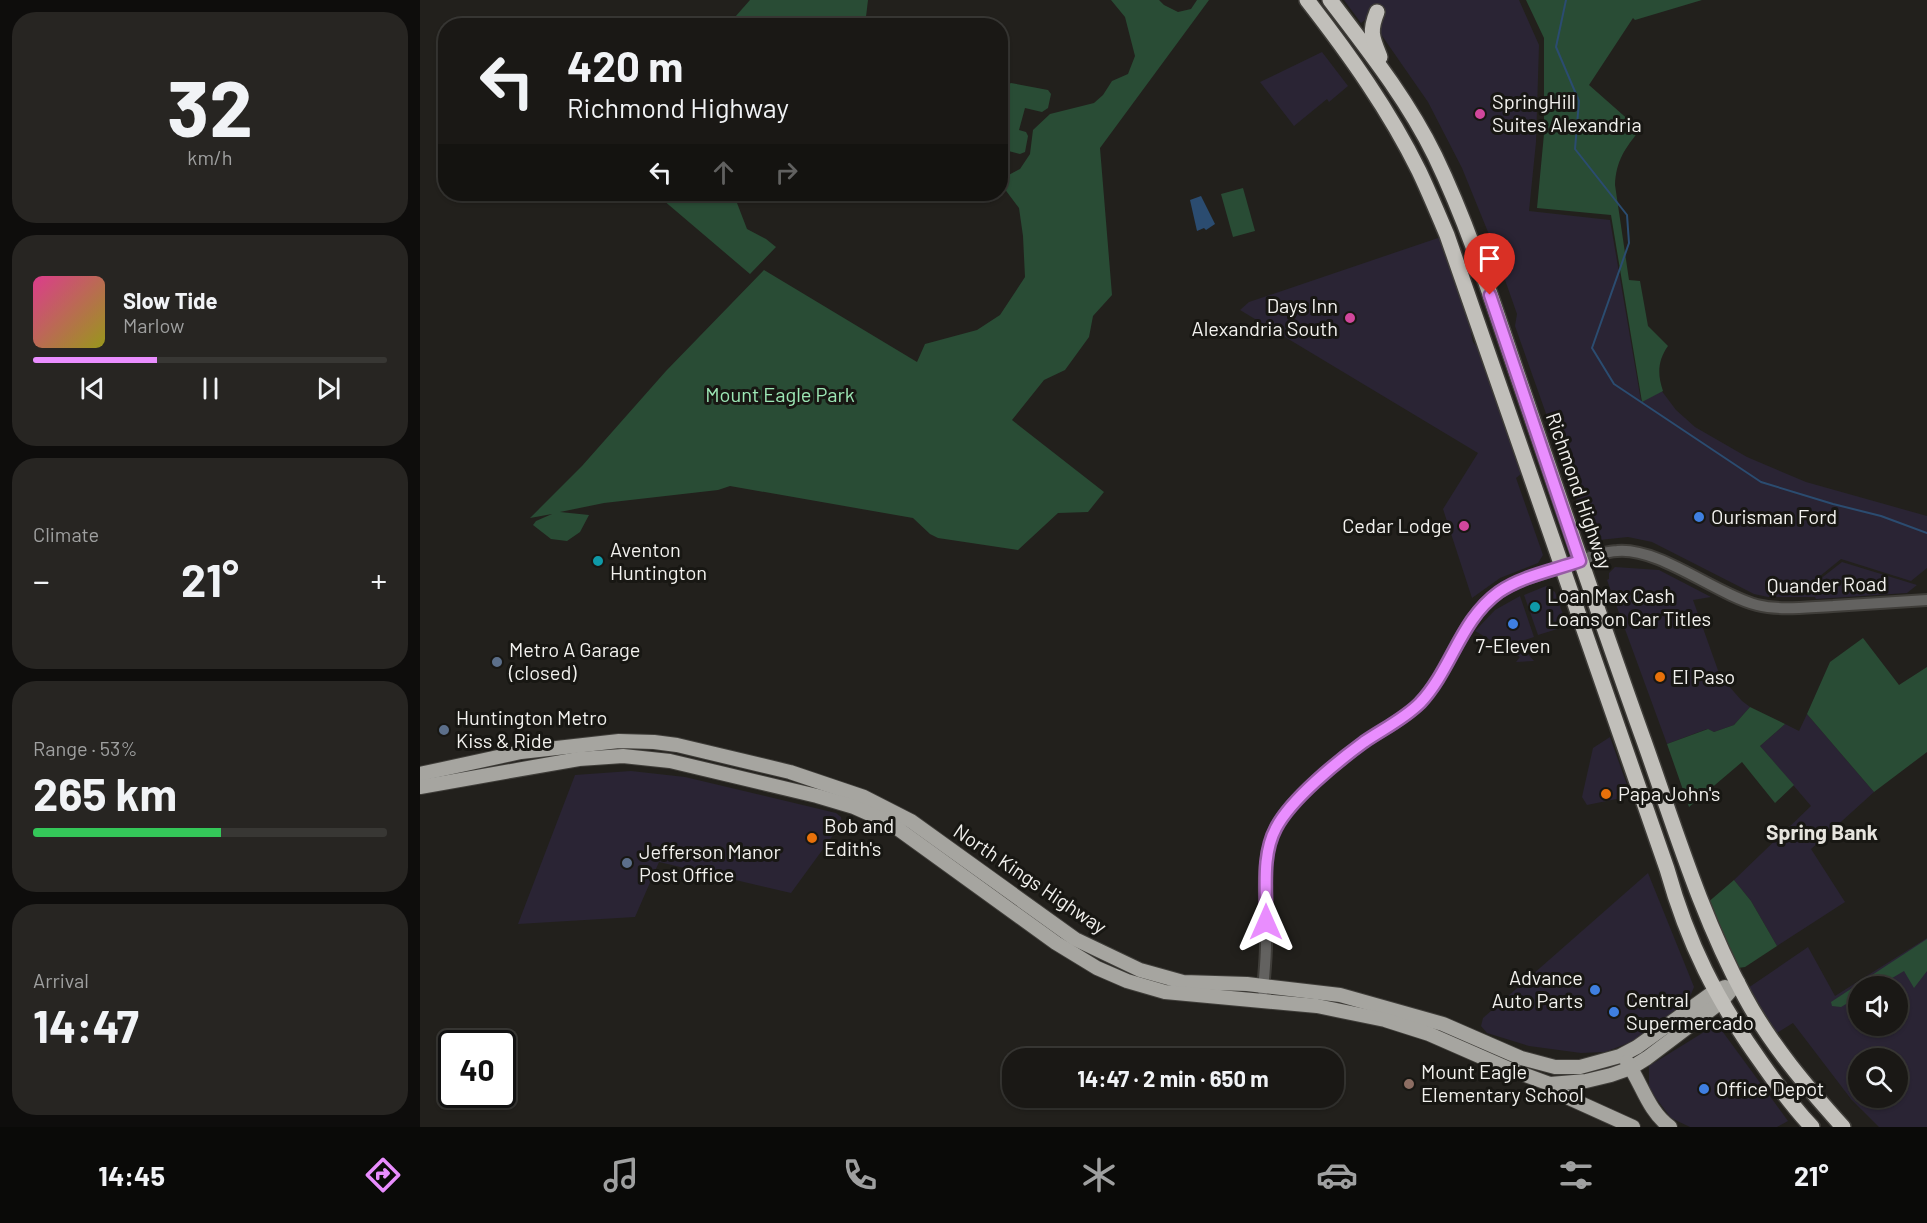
<!DOCTYPE html>
<meta charset="utf-8">
<style>
body{margin:0;font-family:Barlow,sans-serif;background:#272522;color:#f1f3f6;height:100vh;display:flex;flex-direction:column;font-size:22px;white-space:nowrap}
*{box-sizing:border-box;margin:0}
p{font-size:20px;color:#9fa0a0}
.icon{flex:none;width:33px;height:33px;fill:none;stroke:currentColor;stroke-width:2;stroke-linecap:round;stroke-linejoin:round}
.map{position:relative;flex:1;overflow:hidden}
.details{display:flex;flex-direction:column;gap:12px;padding:12px;background:#0e0d0c;width:420px}
.details>*{flex:none}
.hud{position:absolute;left:18px;top:18px;width:570px;height:183px;border-radius:24px;box-shadow:0 2px 4px #0004,0 0 0 2px #383734;background:#1a1815;color:#f1f3f6;overflow:hidden}
.fabs{position:absolute;left:1428px;top:976px;display:grid;gap:12px}
.fabs a{display:grid;place-items:center;width:60px;height:60px;border-radius:50%;background:#1a1815;box-shadow:0 2px 4px #0004,0 0 0 2px #383734;font-size:30px}
.speed{position:absolute;left:18px;top:1030px;display:flex;gap:12px;font-size:30px;font-weight:700;text-align:center}
.speed>*{display:grid;place-content:center;width:78px;height:78px;border-radius:50%;background:#1a1815;box-shadow:0 2px 4px #0004,0 0 0 2px #383734;line-height:1}
.speed .limit{border:3px solid #111;border-radius:9px;background:#fff;color:#111}
.pin{position:absolute;display:grid;place-items:center;width:51px;height:51px;color:#fff;margin:-62px -26px;border-radius:50% 50% 50% 0;rotate:-45deg;box-shadow:0 0 6px #0007}
.pin .icon{rotate:45deg}
.me{position:absolute;width:66px;margin:-33px;rotate:0deg;stroke-linejoin:round;filter:drop-shadow(0 0 4px #0008)}
.turn{display:flex;align-items:center;gap:21px;height:126px;padding:0 30px;font-size:27px}
.turn .icon{width:78px;height:78px;stroke-width:2.5}
.turn b{display:block;font-size:42px;line-height:51px}
.lanes{display:flex;align-items:center;height:57px;padding:0 30px;background:#0003;justify-content:center;gap:30px;direction:ltr}
.lanes .off{opacity:.35}
.big{font-size:45px;font-weight:700;line-height:1.1}
.details .card{flex:1;display:flex;flex-direction:column;justify-content:center;gap:9px;min-width:0;padding:0 21px;border-radius:24px;background:#272522}
.details .dial{align-items:center;gap:0}
.dial b{font-size:78px;line-height:1}
.song{display:flex;align-items:center;gap:18px}
.cover{width:72px;height:72px;border-radius:9px;background:linear-gradient(135deg,hsl(330 70% 55%),hsl(60 70% 35%))}
.played{height:6px;border-radius:3px;background:linear-gradient(90deg,#e98dfe 35%,#383734 35%)}
.keys{display:flex;justify-content:space-around;direction:ltr}
.heat{display:flex;justify-content:space-between;align-items:center;font-size:33px;direction:ltr}
.charge{height:9px;border-radius:4px;background:linear-gradient(90deg,#34c759 53%,#383734 0)}
.trip{position:absolute;left:582px;top:1048px;width:342px;height:60px;border-radius:24px;background:#1a1815;box-shadow:0 2px 4px #0004,0 0 0 2px #383734;font-weight:700;line-height:60px;text-align:center}
.menu{display:flex;height:96px;justify-content:space-around;align-items:center;background:#0a0a08;color:#9fa0a0}
.menu .icon{width:42px;height:42px}
.menu .current{color:#e98dfe}
.menu b{font-size:27px;color:#f1f3f6}
main{display:flex;flex:1;min-height:0}
.map>svg:first-child{display:block}
.commercial{fill:#2a2434;fill-rule:evenodd}
.green{fill:#294c35}
.water{fill:#2b4c70}
.lines{fill:none;stroke-linecap:round;stroke-linejoin:round}
.stream{stroke:#2b4c70;stroke-width:2}
.minor-casing{stroke:#3f3d39;stroke-width:14}
.major-casing{stroke:#3f3d39;stroke-width:16}
.highway-casing{stroke:#3f3d39;stroke-width:18}
.minor{stroke:#636260;stroke-width:10}
.major{stroke:#a6a5a0;stroke-width:14}
.highway{stroke:#c1bfba;stroke-width:15}
.route-casing{stroke:#975ca5;stroke-width:15}
.route{stroke:#e98dfe;stroke-width:10}
.hotel-dot{fill:#d1479c;stroke:#181713;stroke-width:2}
.shop-dot{fill:#3f7fe0;stroke:#181713;stroke-width:2}
.culture-dot{fill:#0f9aa8;stroke:#181713;stroke-width:2}
.service-dot{fill:#5c6f8a;stroke:#181713;stroke-width:2}
.food-dot{fill:#e8710a;stroke:#181713;stroke-width:2}
.education-dot{fill:#8d6e63;stroke:#181713;stroke-width:2}
.labels{text-anchor:middle;stroke-width:6;stroke-linejoin:round;paint-order:stroke}
.poi-label{font-size:20px;fill:#f2f1ee;stroke:#181713;text-anchor:start}
.park-label{font-size:20px;fill:#9de8b6;stroke:#181713}
.street-label{font-size:20px;fill:#f2f1ee;stroke:#181713}
.neighbourhood-label{font-size:21px;font-weight:bold;fill:#e6e4de;stroke:#181713}
</style>
<main>
<section class="details">
<div class="card dial"><b>32</b><p>km/h</p></div>
<div class="card">
<div class="song"><i class="cover"></i><div><b>Slow Tide</b><p>Marlow</p></div></div>
<div class="played"></div>
<div class="keys"><svg class="icon" aria-label="previous" viewBox="0 0 24 24"><path d="M18 5L8 12l10 7zM5 5v14"/></svg><svg class="icon" aria-label="pause" viewBox="0 0 24 24"><path d="M8 5v14M16 5v14"/></svg><svg class="icon" aria-label="next" viewBox="0 0 24 24"><path d="M6 5l10 7-10 7zM19 5v14"/></svg></div>
</div>
<div class="card"><p>Climate</p>
<div class="heat"><a>−</a><b class="big">21°</b><a>+</a></div>
</div>
<div class="card"><p>Range · 53%</p><b class="big">265 km</b><div class="charge"></div></div>
<div class="card"><p>Arrival</p><b class="big">14:47</b></div>
</section>
<div class="map">
<svg width="1507" height="1127" viewBox="0 0 1507 1127">
<rect width="100%" height="100%" fill="#22201c"/>
<g class="commercial">
<path d="M924,0H1099L1119,45L1116,142L1109,211L1190,220L1221,401L1241,390L1256,410L1275,427L1327,457L1386,482L1507,516V568L1491,581L1421,559L1389,585L1390,587L1422,562L1497,585L1487,593L1396,599L1395,597H1348L1334,594L1232,542L1208,537L1179,540L1169,535L1095,326L1097,314L1070,237L1042,168L1008,102L949,17L941,23Z"/>
<path d="M902,52L928,86L909,102L907,99L874,126L840,82Z"/>
<path d="M1021,237L1055,331L1051,333L1053,342L1064,356L1088,424L1101,474L1096,478L1123,555L1118,563L1080,578L1052,598L1023,509L1058,453L820,310L829,302Z"/>
<path d="M1195,567L1239,570L1291,597L1273,600L1300,676L1322,701L1330,707L1314,725L1294,732L1287,729L1247,744L1187,580L1189,579V573Z"/>
<path d="M1126,586L1135,592L1147,626L1118,635L1104,595Z"/>
<path d="M1100,596L1114,637L1098,642L1114,661L1096,662L1100,657L1055,631L1075,610Z"/>
<path d="M1387,714L1454,792L1391,849L1425,902L1357,946L1331,901L1314,880L1391,806L1340,746L1365,724L1379,731Z"/>
<path d="M1190,737L1211,796L1167,805L1162,797L1173,748Z"/>
<path d="M211,771L265,777L416,813L421,817L422,823L371,893L239,862L215,917L98,924L155,775Z"/>
<path d="M1228,873L1274,987L1269,999L1241,1023L1211,1042L1185,1052L1161,1053L1109,1046L1067,1033L1061,1026L1063,1018Z"/>
<path d="M1507,938V1127H1459L1431,1099L1373,1023L1352,1036L1328,988L1388,947L1415,996ZM1438,987H1478V1026H1438ZM1438,1059H1478V1098H1438Z"/>
<path d="M1297,1024L1368,1121L1357,1127H1270L1251,1118L1229,1089V1066Z"/>
</g>
<g class="green">
<path d="M330,0H448L445,25H308Z"/>
<path d="M691,0H739L744,5L758,12L771,9L777,0H789L680,148L692,295L673,316L669,337L645,370L624,380L592,420L684,492L668,512L638,513L598,550L518,538L510,534L493,518L310,486L298,490L184,503L140,512L169,515L160,532L147,541L131,539L113,525L116,521L132,514L110,518L162,466L246,371L344,270L497,362L505,344L557,330L580,315L605,277L603,236L599,208L581,184V179L600,169L610,154L613,130L630,114L674,103L683,95L692,81L708,74L715,56L705,17Z"/>
<path d="M1106,0H1282L1215,20L1213,18L1169,85L1220,130C1205,148 1196,161 1195,185L1209,280L1220,281L1228,326L1248,346C1238,360 1237,374 1243,391L1222,402L1191,215L1117,208L1124,134V38Z"/>
<path d="M591,83L628,90L631,94L628,108L622,112L605,108L599,130L606,132L608,136L605,152L600,154L581,149V103H583L587,85Z"/>
<path d="M823,188L835,231L813,237L801,194Z"/>
<path d="M236,194H320L317,203L327,229L346,239L356,247L330,274Z"/>
<path d="M1443,638L1479,685L1507,667V752L1454,792L1387,714L1410,662Z"/>
<path d="M1330,707L1365,724L1340,746L1374,785L1355,803L1322,762L1269,807L1247,744L1288,729L1294,732L1314,725Z"/>
<path d="M1314,880L1331,901L1357,946L1325,967L1318,968L1286,904Z"/>
<path d="M1507,939V971L1494,988L1484,971L1457,987H1438V997L1421,1007L1412,1006L1411,1002Z"/>
</g>
<path class="water" d="M781,196L795,224L786,230L784,228L777,231L770,200Z"/>
<g class="lines">
<path class="stream" d="M1146,0L1136,47L1159,101L1155,149L1207,215L1209,243L1172,348L1194,384L1341,482L1413,504L1461,516L1507,533"/>
<defs>
<path id="minor" d="M843,991C844,976 846,960 846,944C847,908 839,866 854,832C867,801 917,762 944,742C964,729 985,719 1001,701C1032,667 1041,616 1081,591C1099,579 1123,574 1143,567C1160,561 1179,552 1197,551C1239,547 1295,594 1337,605C1361,611 1388,607 1413,606C1444,604 1476,602 1507,600"/>
<g id="major">
<path d="M0,774L101,752L199,741L234,742L257,745L370,772L444,797L491,821L655,939L720,970L763,982L827,984L920,995L1023,1024L1101,1058L1135,1067H1160L1200,1056L1217,1047L1295,991L1305,987"/>
<path d="M0,787L159,759L203,756L250,761L397,796L434,807L470,823L636,943L677,968L707,981L745,992L897,1006L965,1020L1009,1034L1089,1069L1130,1084L1166,1081L1191,1075L1211,1068L1227,1058L1301,1002L1318,982"/>
<path d="M1207,1062C1222,1084 1228,1111 1250,1127"/>
<path d="M1130,1084L1138,1093L1213,1127"/>
</g>
<g id="highway">
<path d="M887,0C929,54 969,110 999,171C1009,192 1018,214 1027,235L1247,869C1268,944 1296,999 1341,1062C1357,1085 1373,1107 1392,1127"/>
<path d="M910,0C948,50 987,99 1015,156C1052,233 1077,316 1105,397C1144,512 1183,627 1224,741C1255,828 1281,916 1325,997C1351,1045 1387,1087 1423,1127"/>
<path d="M957,12C949,32 952,37 960,57"/>
</g>
</defs>
<use href="#minor" class="minor-casing"/>
<use href="#major" class="major-casing"/>
<use href="#highway" class="highway-casing"/>
<use href="#minor" class="minor"/>
<use href="#major" class="major"/>
<use href="#highway" class="highway"/>
</g>
<g class="lines">
<defs>
<path id="route" d="M846,922C847,891 841,856 856,828C871,799 918,761 944,742C963,729 984,719 1000,703C1032,669 1040,620 1079,592C1102,576 1135,570 1160,561L1070,295"/>
</defs>
<use href="#route" class="route-casing"/>
<use href="#route" class="route"/>
</g>
<g class="hotel-dot">
<circle cx="1060" cy="114" r="6"/>
<circle cx="930" cy="318" r="6"/>
<circle cx="1044" cy="526" r="6"/>
</g>
<g class="shop-dot">
<circle cx="1279" cy="517" r="6"/>
<circle cx="1093" cy="624" r="6"/>
<circle cx="1175" cy="990" r="6"/>
<circle cx="1194" cy="1012" r="6"/>
<circle cx="1284" cy="1089" r="6"/>
</g>
<g class="culture-dot">
<circle cx="178" cy="561" r="6"/>
<circle cx="1115" cy="607" r="6"/>
</g>
<g class="service-dot">
<circle cx="77" cy="662" r="6"/>
<circle cx="24" cy="730" r="6"/>
<circle cx="207" cy="863" r="6"/>
</g>
<g class="food-dot">
<circle cx="1240" cy="677" r="6"/>
<circle cx="1186" cy="794" r="6"/>
<circle cx="392" cy="838" r="6"/>
</g>
<circle class="education-dot" cx="989" cy="1084" r="6"/>
<g class="labels">
<g class="poi-label">
<text x="1072" y="109">SpringHill<tspan x="1072" dy="23">Suites Alexandria</tspan></text>
<text x="918" y="313" text-anchor="end">Days Inn<tspan x="918" dy="23">Alexandria South</tspan></text>
<text x="1291" y="524">Ourisman Ford</text>
<text x="1032" y="533" text-anchor="end">Cedar Lodge</text>
<text x="190" y="557">Aventon<tspan x="190" dy="23">Huntington</tspan></text>
<text x="1127" y="603">Loan Max Cash<tspan x="1127" dy="23">Loans on Car Titles</tspan></text>
<text x="1093" y="653" text-anchor="middle">7-Eleven</text>
<text x="89" y="657">Metro A Garage<tspan x="89" dy="23">(closed)</tspan></text>
<text x="1252" y="684">El Paso</text>
<text x="36" y="725">Huntington Metro<tspan x="36" dy="23">Kiss &amp; Ride</tspan></text>
<text x="1198" y="801">Papa John's</text>
<text x="404" y="833">Bob and<tspan x="404" dy="23">Edith's</tspan></text>
<text x="219" y="859">Jefferson Manor<tspan x="219" dy="23">Post Office</tspan></text>
<text x="1163" y="985" text-anchor="end">Advance<tspan x="1163" dy="23">Auto Parts</tspan></text>
<text x="1206" y="1007">Central<tspan x="1206" dy="23">Supermercado</tspan></text>
<text x="1001" y="1079">Mount Eagle<tspan x="1001" dy="23">Elementary School</tspan></text>
<text x="1296" y="1096">Office Depot</text>
</g>
<g class="park-label">
<text x="360" y="402">Mount Eagle Park</text>
</g>
<g class="street-label">
<text transform="translate(1159 491) rotate(71)" y="7">Richmond Highway</text>
<text transform="translate(1407 585) rotate(-1)" y="7">Quander Road</text>
<text transform="translate(610 879) rotate(34)" y="7">North Kings Highway</text>
</g>
<g class="neighbourhood-label">
<text x="1402" y="840">Spring Bank</text>
</g>
</g>
</svg>
<div class="fabs">
<a><svg class="icon" aria-label="sound" viewBox="0 0 24 24"><path d="M4 9h4l5-4v14l-5-4H4zM17 9q2 3 0 6"/></svg></a>
<a><svg class="icon" aria-label="search" viewBox="0 0 24 24"><circle cx="10" cy="10" r="6"/><path d="M15 15l6 6"/></svg></a>
</div>
<div class="speed"><div class="limit">40</div></div>
<div class="pin" style="left:1070px;top:295px;background:#d93025"><svg class="icon" aria-label="arrive" viewBox="0 0 24 24"><path d="M6 21V4h12l-3 4 3 4H6"/></svg></div>
<svg class="me" style="left:846px;top:922px" viewBox="-20 -20 40 40"><path d="M0-17L14 15 0 8-14 15z" fill="#e98dfe" stroke="#fff" stroke-width="4"/></svg>
<div class="trip">14:47 · 2 min · 650 m</div>
<div class="hud">
<div class="turn"><svg class="icon" aria-label="left" viewBox="0 0 24 24"><path d="M17 20v-9H6M10 6l-5 5 5 5"/></svg><div><b>420 m</b>Richmond Highway</div></div>
<div class="lanes"><svg class="icon" aria-label="left" viewBox="0 0 24 24"><path d="M17 20v-9H6M10 6l-5 5 5 5"/></svg><svg class="icon off" aria-label="ahead" viewBox="0 0 24 24"><path d="M12 20V5M6 11l6-6 6 6"/></svg><svg class="icon off" aria-label="right" viewBox="0 0 24 24"><path d="M7 20v-9h11M14 6l5 5-5 5"/></svg></div>
</div>
</div>
</main>
<nav class="menu">
<b>14:45</b>
<svg class="icon current" aria-label="directions" viewBox="0 0 24 24"><path d="M12 3l9 9-9 9-9-9zM9 14v-3h6M13 9l2 2-2 2"/></svg>
<svg class="icon" aria-label="music" viewBox="0 0 24 24"><path d="M9 18V5l10-2v13"/><circle cx="6" cy="18" r="3"/><circle cx="16" cy="16" r="3"/></svg>
<svg class="icon" aria-label="phone" viewBox="0 0 24 24"><path d="M5 4h4l2 5-3 2q2 4 5 5l2-3 5 2v4C11 20 4 13 5 4z"/></svg>
<svg class="icon" aria-label="climate" viewBox="0 0 24 24"><path d="M12 3v18M4 7l16 10M4 17L20 7"/></svg>
<svg class="icon" aria-label="car" viewBox="0 0 24 24"><path d="M5 17H2v-5l4-1 3-4h7l3 4 3 1v5h-3M9 17h6M6 11h13"/><circle cx="7" cy="17" r="2"/><circle cx="17" cy="17" r="2"/></svg>
<svg class="icon" aria-label="filters" viewBox="0 0 24 24"><path d="M4 7h16M4 17h16"/><circle cx="9" cy="7" r="2"/><circle cx="15" cy="17" r="2"/></svg>
<b>21°</b>
</nav>
